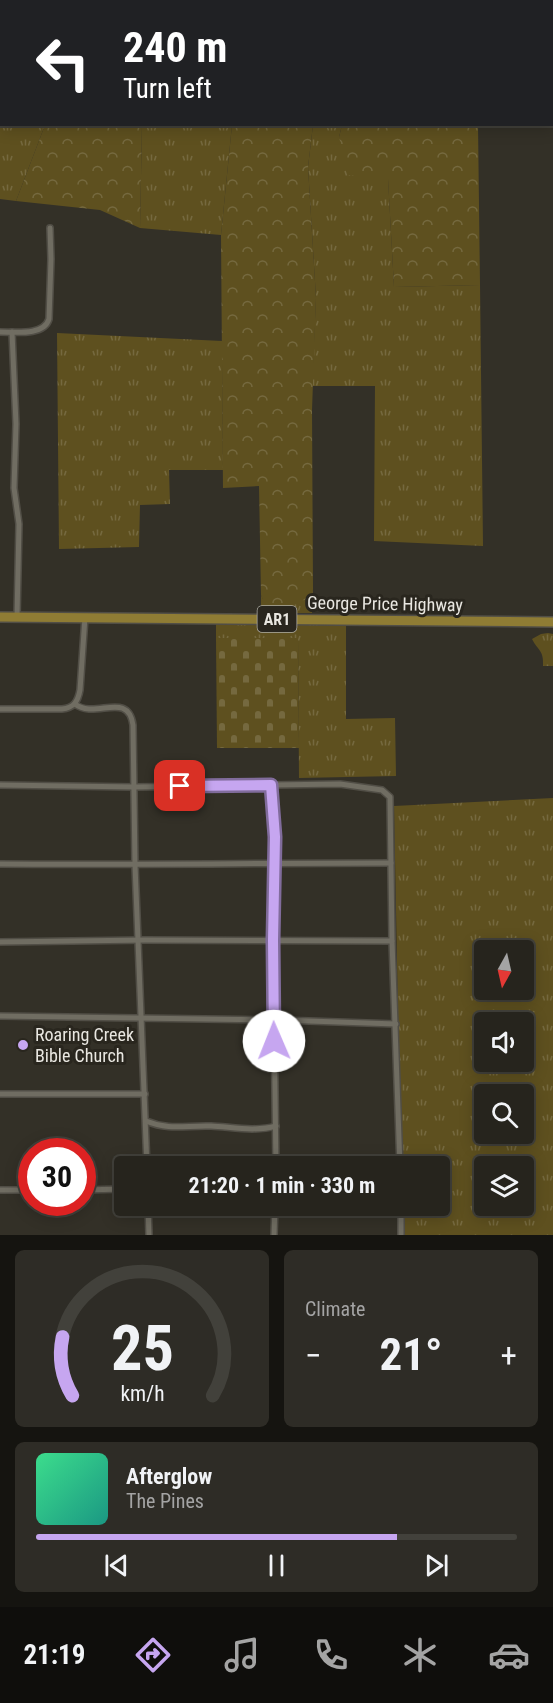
<!DOCTYPE html>
<meta charset="utf-8">
<style>
body{margin:0;font-family:"Roboto Condensed",sans-serif;background:#2e2c26;color:#f1f3f6;height:100vh;display:flex;flex-direction:column;font-size:22px;white-space:nowrap}
*{box-sizing:border-box;margin:0}
p{font-size:20px;color:#a4a4a4}
.icon{flex:none;width:33px;height:33px;fill:none;stroke:currentColor;stroke-width:2;stroke-linecap:round;stroke-linejoin:round}
.map{position:relative;height:1235px;overflow:hidden}
.sheet{display:flex;flex-direction:column;gap:15px;padding:15px;background:#151410;flex:1}
.sheet>*{flex:none}
.banner{position:absolute;left:0px;top:0px;width:554px;height:126px;box-shadow:0 3px 15px #0003,0 0 0 2px #42413b;background:#202124;color:#fff;overflow:hidden}
.needle{width:39px;rotate:188deg}
.tools{position:absolute;left:474px;top:940px;display:grid;gap:12px}
.tools a{display:grid;place-items:center;width:60px;height:60px;border-radius:6px;background:#26241d;box-shadow:0 3px 15px #0003,0 0 0 2px #42413b;font-size:30px}
.speed{position:absolute;left:18px;top:1138px;display:flex;gap:12px;font-size:30px;font-weight:700;text-align:center}
.speed>*{display:grid;place-content:center;width:78px;height:78px;border-radius:50%;background:#26241d;box-shadow:0 3px 15px #0003,0 0 0 2px #42413b;line-height:1}
.speed .limit{border:9px solid #d22;background:#fff;color:#111}
.pin{position:absolute;display:grid;place-items:center;width:51px;height:51px;color:#fff;margin:-26px;border-radius:12px;box-shadow:0 3px 9px #0006}
.me{position:absolute;width:66px;margin:-33px;rotate:359deg;stroke-linejoin:round;filter:drop-shadow(0 0 4px #0008)}
.turn{display:flex;align-items:center;gap:21px;height:126px;padding:0 24px;font-size:27px}
.turn .icon{width:78px;height:78px;stroke-width:2.5}
.turn b{display:block;font-size:42px;line-height:51px}
.big{font-size:45px;font-weight:700;line-height:1.1}
.sheet .card{flex:1;display:flex;flex-direction:column;justify-content:center;gap:9px;min-width:0;padding:0 21px;border-radius:9px;background:#2e2c26}
.sheet .dial{align-items:center;gap:0}
.dial svg{height:156px;overflow:visible;fill:none;stroke:#42413b;stroke-width:7;stroke-linecap:round;text-anchor:middle}
.dial text{fill:#f1f3f6;stroke:none}
.song{display:flex;align-items:center;gap:18px}
.cover{width:72px;height:72px;border-radius:9px;background:linear-gradient(135deg,hsl(150 70% 55%),hsl(170 70% 35%))}
.played{height:6px;border-radius:3px;background:linear-gradient(90deg,#c6a6f0 75%,#42413b 75%)}
.keys{display:flex;justify-content:space-around;direction:ltr}
.heat{display:flex;justify-content:space-between;align-items:center;font-size:33px;direction:ltr}
.sheet .tiles{flex:1;display:grid;gap:15px;grid-template-columns:1fr 1fr}
.card:last-child{grid-column:span 2}
.trip{position:absolute;left:114px;top:1156px;width:336px;height:60px;border-radius:6px;background:#26241d;box-shadow:0 3px 15px #0003,0 0 0 2px #42413b;font-weight:700;line-height:60px;text-align:center}
.tab-bar{display:flex;height:96px;justify-content:space-around;align-items:center;background:#0f0e0c;color:#a4a4a4}
.tab-bar .icon{width:42px;height:42px}
.tab-bar .current{color:#c6a6f0}
.tab-bar b{font-size:27px;color:#f1f3f6}
.map>svg:first-child{display:block}
.grass{fill:url(#grass-tufts);fill-rule:evenodd}
.forest{fill:url(#forest-crowns)}
.cemetery{fill:url(#cemetery-stones)}
.lines{fill:none;stroke-linecap:round;stroke-linejoin:round}
.minor-casing{stroke:#514e46;stroke-width:8}
.trunk-casing{stroke:#514e46;stroke-width:12}
.minor{stroke:#706d62;stroke-width:5}
.trunk{stroke:#8f7c34;stroke-width:9}
.route-casing{stroke:#816c9c;stroke-width:15}
.route{stroke:#c6a6f0;stroke-width:10}
.poi-dot{fill:#c6a6f0;stroke:#29261e;stroke-width:2}
.labels{text-anchor:middle;stroke-width:6;stroke-linejoin:round;paint-order:stroke}
.shield{fill:#29261e;stroke:#afada6;stroke-width:1.5}
.shield-label{font-size:16px;font-weight:bold;fill:#e9e7e1}
.street-label{font-size:18px;fill:#e9e7e1;stroke:#29261e}
.poi-label{font-size:18px;fill:#e9e7e1;stroke:#29261e;text-anchor:start}
</style>
<div class="map">
<svg width="553" height="1235" viewBox="0 0 553 1235">
<defs>
<pattern id="grass-tufts" width="24" height="20" patternUnits="userSpaceOnUse" patternTransform="scale(1.5)"><rect width="24" height="20" fill="#5e501f"/><path d="M3 7l-1-3M5 7V3M7 7l1-3M15 17l-1-3M17 17v-4M19 17l1-3" fill="none" stroke="#75693f"/></pattern>
<pattern id="forest-crowns" width="20" height="18" patternUnits="userSpaceOnUse" patternTransform="scale(1.5)"><rect width="20" height="18" fill="#5e501f"/><path d="M2 6a3 3 0 1 1 6 0M12 15a3 3 0 1 1 6 0" fill="none" stroke="#75693f"/></pattern>
<pattern id="cemetery-stones" width="16" height="16" patternUnits="userSpaceOnUse" patternTransform="scale(1.5)"><rect width="16" height="16" fill="#5e501f"/><path d="M2 7V4a2 2 0 0 1 4 0v3zM10 15v-3a2 2 0 0 1 4 0v3z" fill="#75693f"/></pattern>
</defs>
<rect width="100%" height="100%" fill="#333027"/>
<g class="grass">
<path d="M0,94H2V124L45,125L16,201L0,199Z"/>
<path d="M142,125H232L221,235L140,228Z"/>
<path d="M313,125H342L339,137L388,178L394,287L480,285L483,546L374,541L375,386H312L316,298L308,167Z"/>
<path d="M57,333L222,341L223,470H169L170,504L140,505L139,547L59,549Z"/>
<path d="M313,589L312,613H261V595L263,599L310,597Z"/>
<path d="M216,624L346,625V719L395,718L396,776L299,778L298,638H216Z"/>
<path d="M548,633L553,634V666H543C544,650 538,651 532,639L541,634Z"/>
<path d="M553,798V1235H402L401,1206H440V1167H401L394,806ZM484,951H524V990H484ZM484,1023H524V1062H484ZM484,1095H524V1134H484ZM484,1167H524V1206H484Z"/>
</g>
<g class="forest">
<path d="M0,0H114V1L2,2L1,39H0Z"/>
<path d="M233,0H553V50L552,2L232,1Z"/>
<path d="M45,125H142L140,228L100,210L16,201Z"/>
<path d="M232,125H313L308,167L316,298L312,410L313,589C313,591 311,596 310,597C304,603 274,605 267,602C263,600 262,598 261,595L259,486L223,488L221,235Z"/>
<path d="M342,125H478L480,285L394,287L388,179L348,175L339,137Z"/>
</g>
<path class="cemetery" d="M216,638H298L299,748H217Z"/>
<g class="lines">
<defs>
<g id="minor">
<path d="M552,58H553"/>
<path d="M0,67H2"/>
<path d="M0,332C15,332 44,336 49,319L51,259L50,228"/>
<path d="M12,332L16,424L14,488L19,524L17,617"/>
<path d="M75,704C95,720 128,690 133,725L135,865L147,1167"/>
<path d="M0,709H62C74,708 78,701 80,690L85,617"/>
<path d="M0,785L135,787L340,784L382,790L390,797L392,941L400,1167"/>
<path d="M271,785L275,837L273,940L276,1167"/>
<path d="M0,864C130,865 261,863 391,863"/>
<path d="M0,942L145,940L392,941"/>
<path d="M0,1016L280,1020L396,1024"/>
<path d="M0,1094H145"/>
<path d="M146,1121C170,1131 186,1125 211,1126C232,1127 255,1132 276,1126"/>
<path d="M0,1190H32"/>
<path d="M82,1190L124,1189"/>
<path d="M148,1206L149,1235"/>
<path d="M401,1206V1235"/>
<path d="M274,1235L275,1206"/>
</g>
<path id="trunk" d="M0,617L553,622"/>
</defs>
<use href="#minor" class="minor-casing"/>
<use href="#trunk" class="trunk-casing"/>
<use href="#minor" class="minor"/>
<use href="#trunk" class="trunk"/>
</g>
<g class="lines">
<defs>
<path id="route" d="M180,786L271,785L275,837L273,940L274,1041"/>
</defs>
<use href="#route" class="route-casing"/>
<use href="#route" class="route"/>
</g>
<circle class="poi-dot" cx="23" cy="1045" r="6"/>
<g class="labels">
<rect class="shield" x="257.5" y="606" width="39" height="26" rx="4.5"/>
<g class="shield-label">
<text x="277" y="625">AR1</text>
</g>
<g class="street-label">
<text transform="translate(385 604) rotate(1)" y="6">George Price Highway</text>
</g>
<g class="poi-label">
<text x="35" y="1041">Roaring Creek<tspan x="35" dy="21">Bible Church</tspan></text>
</g>
</g>
</svg>
<div class="tools">
<a><svg class="needle" viewBox="-14 -14 28 28"><path d="M0-13l5 13h-10z" fill="#e53935"/><path d="M0 13l5-13h-10z" fill="#a4a4a4"/></svg></a>
<a><svg class="icon" aria-label="sound" viewBox="0 0 24 24"><path d="M4 9h4l5-4v14l-5-4H4zM17 9q2 3 0 6"/></svg></a>
<a><svg class="icon" aria-label="search" viewBox="0 0 24 24"><circle cx="10" cy="10" r="6"/><path d="M15 15l6 6"/></svg></a>
<a><svg class="icon" aria-label="layers" viewBox="0 0 24 24"><path d="M12 4l9 5-9 5-9-5zM3 14l9 5 9-5"/></svg></a>
</div>
<div class="speed"><div class="limit">30</div></div>
<div class="pin" style="left:180px;top:786px;background:#d93025"><svg class="icon" aria-label="arrive" viewBox="0 0 24 24"><path d="M6 21V4h12l-3 4 3 4H6"/></svg></div>
<svg class="me" style="left:274px;top:1041px" viewBox="-20 -20 40 40"><circle r="19" fill="#fff"/><path d="M0-13L10 11 0 6-10 11z" fill="#c6a6f0"/></svg>
<div class="trip">21:20 · 1 min · 330 m</div>
<div class="banner">
<div class="turn"><svg class="icon" aria-label="left" viewBox="0 0 24 24"><path d="M17 20v-9H6M10 6l-5 5 5 5"/></svg><div><b>240 m</b>Turn left</div></div>
</div>
</div>
<section class="sheet">
<div class="tiles">
<div class="card dial"><svg viewBox="0 0 100 80">
<path d="M14 69A42 42 0 1 1 86 69"/>
<path d="M14 69A42 42 0 0 1 9 39" stroke="#c6a6f0"/>
<text x="50" y="56" font-size="32" font-weight="700">25</text>
<text x="50" y="72" font-size="11">km/h</text>
</svg></div>
<div class="card"><p>Climate</p>
<div class="heat"><a>−</a><b class="big">21°</b><a>+</a></div>
</div>
<div class="card">
<div class="song"><i class="cover"></i><div><b>Afterglow</b><p>The Pines</p></div></div>
<div class="played"></div>
<div class="keys"><svg class="icon" aria-label="previous" viewBox="0 0 24 24"><path d="M18 5L8 12l10 7zM5 5v14"/></svg><svg class="icon" aria-label="pause" viewBox="0 0 24 24"><path d="M8 5v14M16 5v14"/></svg><svg class="icon" aria-label="next" viewBox="0 0 24 24"><path d="M6 5l10 7-10 7zM19 5v14"/></svg></div>
</div>
</div>
</section>
<nav class="tab-bar">
<b>21:19</b>
<svg class="icon current" aria-label="directions" viewBox="0 0 24 24"><path d="M12 3l9 9-9 9-9-9zM9 14v-3h6M13 9l2 2-2 2"/></svg>
<svg class="icon" aria-label="music" viewBox="0 0 24 24"><path d="M9 18V5l10-2v13"/><circle cx="6" cy="18" r="3"/><circle cx="16" cy="16" r="3"/></svg>
<svg class="icon" aria-label="phone" viewBox="0 0 24 24"><path d="M5 4h4l2 5-3 2q2 4 5 5l2-3 5 2v4C11 20 4 13 5 4z"/></svg>
<svg class="icon" aria-label="climate" viewBox="0 0 24 24"><path d="M12 3v18M4 7l16 10M4 17L20 7"/></svg>
<svg class="icon" aria-label="car" viewBox="0 0 24 24"><path d="M5 17H2v-5l4-1 3-4h7l3 4 3 1v5h-3M9 17h6M6 11h13"/><circle cx="7" cy="17" r="2"/><circle cx="17" cy="17" r="2"/></svg>
</nav>
